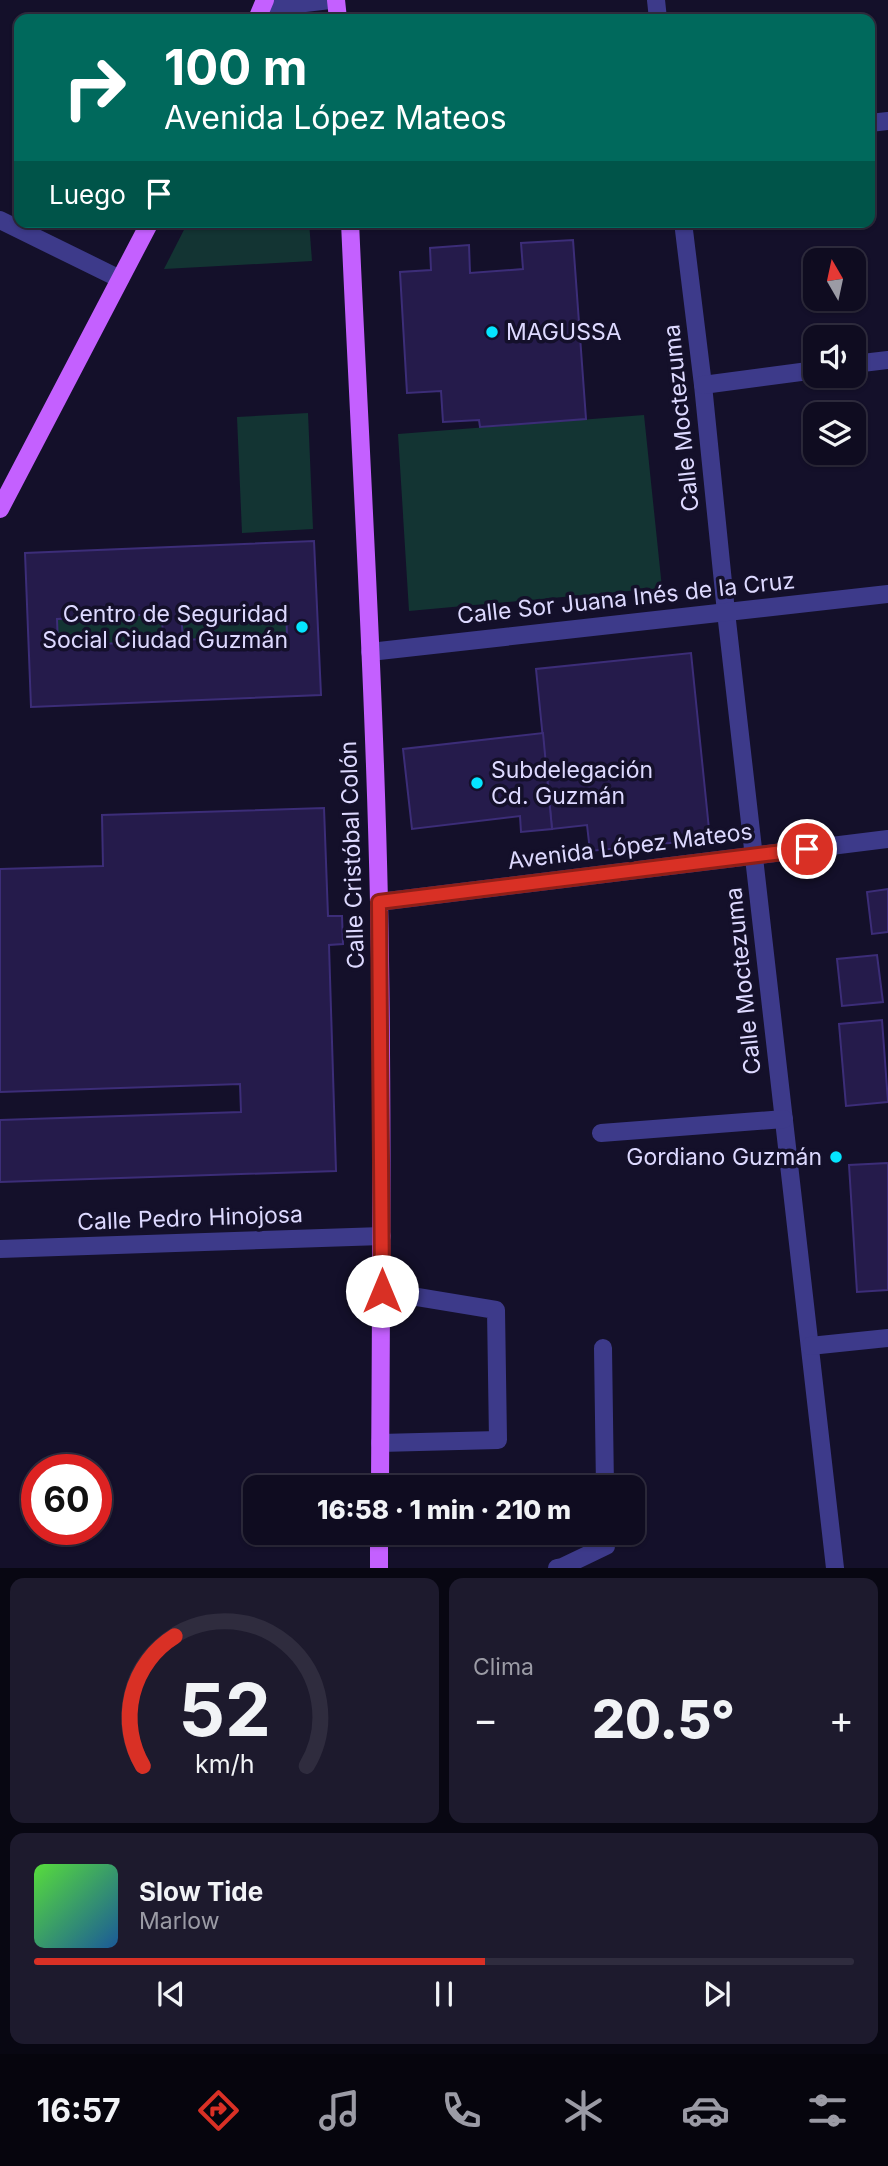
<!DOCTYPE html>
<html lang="es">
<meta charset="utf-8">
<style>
body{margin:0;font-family:Inter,sans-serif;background:#1d1a2d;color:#f1f3f6;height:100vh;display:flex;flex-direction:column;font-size:26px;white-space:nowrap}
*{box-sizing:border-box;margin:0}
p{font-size:23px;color:#9b9ba5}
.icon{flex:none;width:38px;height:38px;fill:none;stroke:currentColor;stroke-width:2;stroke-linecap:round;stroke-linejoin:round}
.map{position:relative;height:1568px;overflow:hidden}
.details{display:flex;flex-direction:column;gap:10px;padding:10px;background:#080712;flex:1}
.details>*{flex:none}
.hud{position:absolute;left:14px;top:14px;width:861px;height:214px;border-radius:14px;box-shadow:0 2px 5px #0004,0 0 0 2px #2f2c3e;background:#00695c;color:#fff;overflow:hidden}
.needle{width:46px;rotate:351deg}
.controls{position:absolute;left:803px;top:248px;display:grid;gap:14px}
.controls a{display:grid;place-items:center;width:63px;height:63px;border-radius:14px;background:#0f0c20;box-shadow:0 2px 5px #0004,0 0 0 2px #2f2c3e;font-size:35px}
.speed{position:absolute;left:21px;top:1454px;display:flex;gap:14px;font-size:35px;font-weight:700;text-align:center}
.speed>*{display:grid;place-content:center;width:91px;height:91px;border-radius:50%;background:#0f0c20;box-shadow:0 2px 5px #0004,0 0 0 2px #2f2c3e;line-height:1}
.speed .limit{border:10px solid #d22;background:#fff;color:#111}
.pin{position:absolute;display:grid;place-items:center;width:60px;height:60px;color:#fff;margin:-30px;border:4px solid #fff;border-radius:50%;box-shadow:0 2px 7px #0007}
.me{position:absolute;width:77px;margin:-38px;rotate:0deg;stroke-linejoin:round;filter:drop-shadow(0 0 5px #0008)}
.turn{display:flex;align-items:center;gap:24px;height:147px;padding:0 35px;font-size:32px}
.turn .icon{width:91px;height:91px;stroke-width:2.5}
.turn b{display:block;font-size:49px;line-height:60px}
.then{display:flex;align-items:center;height:66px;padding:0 35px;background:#0003;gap:14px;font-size:26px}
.big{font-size:52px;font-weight:800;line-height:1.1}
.details .tile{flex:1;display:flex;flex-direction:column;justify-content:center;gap:10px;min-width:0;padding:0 24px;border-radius:14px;background:#1d1a2d}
.details .dial{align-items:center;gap:0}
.dial svg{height:182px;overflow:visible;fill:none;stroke:#2f2c3e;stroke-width:7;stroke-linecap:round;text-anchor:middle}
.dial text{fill:#f1f3f6;stroke:none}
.song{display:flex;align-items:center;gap:21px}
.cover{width:84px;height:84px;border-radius:10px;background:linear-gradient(135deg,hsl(110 70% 55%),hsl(210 70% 35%))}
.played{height:7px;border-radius:4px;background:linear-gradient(90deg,#d93025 55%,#2f2c3e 55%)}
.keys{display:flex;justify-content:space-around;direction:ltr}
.heat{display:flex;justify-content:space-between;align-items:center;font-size:38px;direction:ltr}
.details .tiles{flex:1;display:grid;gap:10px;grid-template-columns:1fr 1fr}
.tile:last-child{grid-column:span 2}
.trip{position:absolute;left:243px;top:1475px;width:402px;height:70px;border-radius:14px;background:#0f0c20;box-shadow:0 2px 5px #0004,0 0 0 2px #2f2c3e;font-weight:800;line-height:70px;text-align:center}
.tab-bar{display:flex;height:112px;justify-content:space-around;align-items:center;background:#06050d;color:#9b9ba5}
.tab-bar .icon{width:49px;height:49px}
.tab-bar .current{color:#d93025}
.tab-bar b{font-size:32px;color:#f1f3f6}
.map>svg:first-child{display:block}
.green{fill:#133433}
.building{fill:#251b4b;stroke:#3c2d78;stroke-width:2;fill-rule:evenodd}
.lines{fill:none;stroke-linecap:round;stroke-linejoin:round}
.minor{stroke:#3d3a8a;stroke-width:18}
.major{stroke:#c460ff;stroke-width:18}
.route-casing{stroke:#8d1f18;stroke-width:18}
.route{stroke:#d93025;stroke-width:12}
.poi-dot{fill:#05e5ff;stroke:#14102a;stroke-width:2.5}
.labels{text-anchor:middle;stroke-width:7;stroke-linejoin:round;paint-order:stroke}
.poi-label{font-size:23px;fill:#ddd9ff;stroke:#14102a;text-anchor:start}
.street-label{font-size:23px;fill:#ddd9ff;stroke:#14102a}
</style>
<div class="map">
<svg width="888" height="1568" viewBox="0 0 888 1568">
<rect width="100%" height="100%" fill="#14102a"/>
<g class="green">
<path d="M188,222H309L312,261L164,269Z"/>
<path d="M308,413L313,529L242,533L237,417Z"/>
<path d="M644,415L662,588L409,611L398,434Z"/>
<path d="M286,608L287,635L183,640L181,613Z"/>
<path d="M162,614L163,641L58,646L57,619Z"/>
</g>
<g class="building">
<path d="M573,240L586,419L480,427L479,420L443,422L441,391L407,393L400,272L431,270L430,248L469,245L470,273L523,269L521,243Z"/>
<path d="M314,541L321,695L31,707L25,553ZM286,608L287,635L183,640L181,613ZM162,614L163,641L58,646L57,619Z"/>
<path d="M691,653L710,839L590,851L587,825L552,829L536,669Z"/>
<path d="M543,733L552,829L521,832L520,816L412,829L403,749Z"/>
<path d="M324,808L328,916H342L343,944L329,945L336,1171L0,1182V1120L241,1112L240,1084L0,1092V869L103,866L102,815Z"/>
<path d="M888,889V932L872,934L867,892Z"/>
<path d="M877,955L883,1002L842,1006L837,959Z"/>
<path d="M882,1020L888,1102L846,1106L839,1024Z"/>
<path d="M888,1163V1290L857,1292L849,1165Z"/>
</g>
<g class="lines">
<g class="minor">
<path d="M656,0L658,19"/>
<path d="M263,8L330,0"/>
<path d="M870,123L888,121"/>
<path d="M0,220L120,279"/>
<path d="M683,222L703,385L726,612L835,1568"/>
<path d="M854,364L888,360"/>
<path d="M703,385L816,370"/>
<path d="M370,652L888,594"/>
<path d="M379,902L888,839"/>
<path d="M601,1133L784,1119"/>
<path d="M0,1249L382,1236"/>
<path d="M810,1346L888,1338"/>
<path d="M603,1348L605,1488"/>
<path d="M380,1443L498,1440L496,1310L381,1291"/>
<path d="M557,1568L562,1567L606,1546V1533"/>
</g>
<g class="major">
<path d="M336,0L338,19"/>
<path d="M257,19L265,0"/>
<path d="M350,222C360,449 374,676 379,902C383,1097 381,1292 380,1488"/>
<path d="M0,509L150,222"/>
<path d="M379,1568V1533"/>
</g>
</g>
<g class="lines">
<defs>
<path id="route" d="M382,1291L379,902L807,849"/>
</defs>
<use href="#route" class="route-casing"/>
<use href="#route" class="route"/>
</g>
<g class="poi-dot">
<circle cx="492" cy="332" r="7"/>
<circle cx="302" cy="627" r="7"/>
<circle cx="477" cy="783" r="7"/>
<circle cx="836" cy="1157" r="7"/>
</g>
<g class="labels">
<g class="poi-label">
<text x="506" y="340">MAGUSSA</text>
<text x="288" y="622" text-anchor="end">Centro de Seguridad<tspan x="288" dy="26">Social Ciudad Guzmán</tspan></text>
<text x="491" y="778">Subdelegación<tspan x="491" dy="26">Cd. Guzmán</tspan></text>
<text x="822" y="1165" text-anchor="end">Gordiano Guzmán</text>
</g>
<g class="street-label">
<text transform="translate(681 418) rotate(-96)" y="8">Calle Moctezuma</text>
<text transform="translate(626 598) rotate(-6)" y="8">Calle Sor Juana Inés de la Cruz</text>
<text transform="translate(630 846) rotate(-7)" y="8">Avenida López Mateos</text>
<text transform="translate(352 855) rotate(-92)" y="8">Calle Cristóbal Colón</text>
<text transform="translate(743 981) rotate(-96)" y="8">Calle Moctezuma</text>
<text transform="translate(190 1218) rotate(-2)" y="8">Calle Pedro Hinojosa</text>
</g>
</g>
</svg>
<div class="controls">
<a><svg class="needle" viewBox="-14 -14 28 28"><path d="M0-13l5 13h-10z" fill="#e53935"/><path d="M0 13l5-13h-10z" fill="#9b9ba5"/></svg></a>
<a><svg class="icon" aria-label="sound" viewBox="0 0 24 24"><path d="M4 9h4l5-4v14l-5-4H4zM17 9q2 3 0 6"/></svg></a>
<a><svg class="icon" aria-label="layers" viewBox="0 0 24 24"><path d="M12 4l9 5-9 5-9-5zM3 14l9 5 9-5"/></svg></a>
</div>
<div class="speed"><div class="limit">60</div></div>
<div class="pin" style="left:807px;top:849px;background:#d93025"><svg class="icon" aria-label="arrive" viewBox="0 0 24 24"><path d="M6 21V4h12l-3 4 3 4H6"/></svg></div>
<svg class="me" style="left:382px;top:1291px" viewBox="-20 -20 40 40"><circle r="19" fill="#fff"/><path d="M0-13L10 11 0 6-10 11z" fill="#d93025"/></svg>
<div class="trip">16:58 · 1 min · 210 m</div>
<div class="hud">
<div class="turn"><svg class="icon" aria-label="right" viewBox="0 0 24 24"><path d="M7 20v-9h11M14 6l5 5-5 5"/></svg><div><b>100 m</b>Avenida López Mateos</div></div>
<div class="then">Luego<svg class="icon" aria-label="arrive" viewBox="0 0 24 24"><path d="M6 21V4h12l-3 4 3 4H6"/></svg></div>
</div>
</div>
<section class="details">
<div class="tiles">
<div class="tile dial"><svg viewBox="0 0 100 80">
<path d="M14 69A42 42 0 1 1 86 69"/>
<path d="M14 69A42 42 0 0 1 28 12" stroke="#d93025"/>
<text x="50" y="56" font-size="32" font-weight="700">52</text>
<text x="50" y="72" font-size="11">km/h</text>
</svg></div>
<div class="tile"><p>Clima</p>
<div class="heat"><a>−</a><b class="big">20.5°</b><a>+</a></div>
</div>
<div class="tile">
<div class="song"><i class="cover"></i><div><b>Slow Tide</b><p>Marlow</p></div></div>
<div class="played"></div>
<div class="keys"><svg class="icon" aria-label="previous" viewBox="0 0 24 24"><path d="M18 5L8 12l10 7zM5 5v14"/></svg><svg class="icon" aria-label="pause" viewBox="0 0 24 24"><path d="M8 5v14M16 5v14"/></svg><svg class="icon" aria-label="next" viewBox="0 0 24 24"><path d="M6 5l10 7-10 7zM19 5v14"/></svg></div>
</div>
</div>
</section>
<nav class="tab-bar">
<b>16:57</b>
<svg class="icon current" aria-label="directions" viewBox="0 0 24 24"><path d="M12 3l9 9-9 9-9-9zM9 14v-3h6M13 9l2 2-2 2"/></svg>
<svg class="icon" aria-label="music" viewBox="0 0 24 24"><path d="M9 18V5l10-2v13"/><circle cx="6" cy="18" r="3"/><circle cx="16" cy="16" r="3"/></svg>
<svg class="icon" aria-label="phone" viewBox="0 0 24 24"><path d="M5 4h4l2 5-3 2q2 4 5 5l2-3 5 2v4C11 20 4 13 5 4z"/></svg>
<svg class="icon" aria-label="climate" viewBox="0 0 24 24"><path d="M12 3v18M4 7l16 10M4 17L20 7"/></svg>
<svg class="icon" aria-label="car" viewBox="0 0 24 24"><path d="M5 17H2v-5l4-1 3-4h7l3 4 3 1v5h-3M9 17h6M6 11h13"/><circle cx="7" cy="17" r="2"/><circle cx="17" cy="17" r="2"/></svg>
<svg class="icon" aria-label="filters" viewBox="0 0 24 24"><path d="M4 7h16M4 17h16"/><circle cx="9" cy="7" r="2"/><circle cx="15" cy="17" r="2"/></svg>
</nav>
